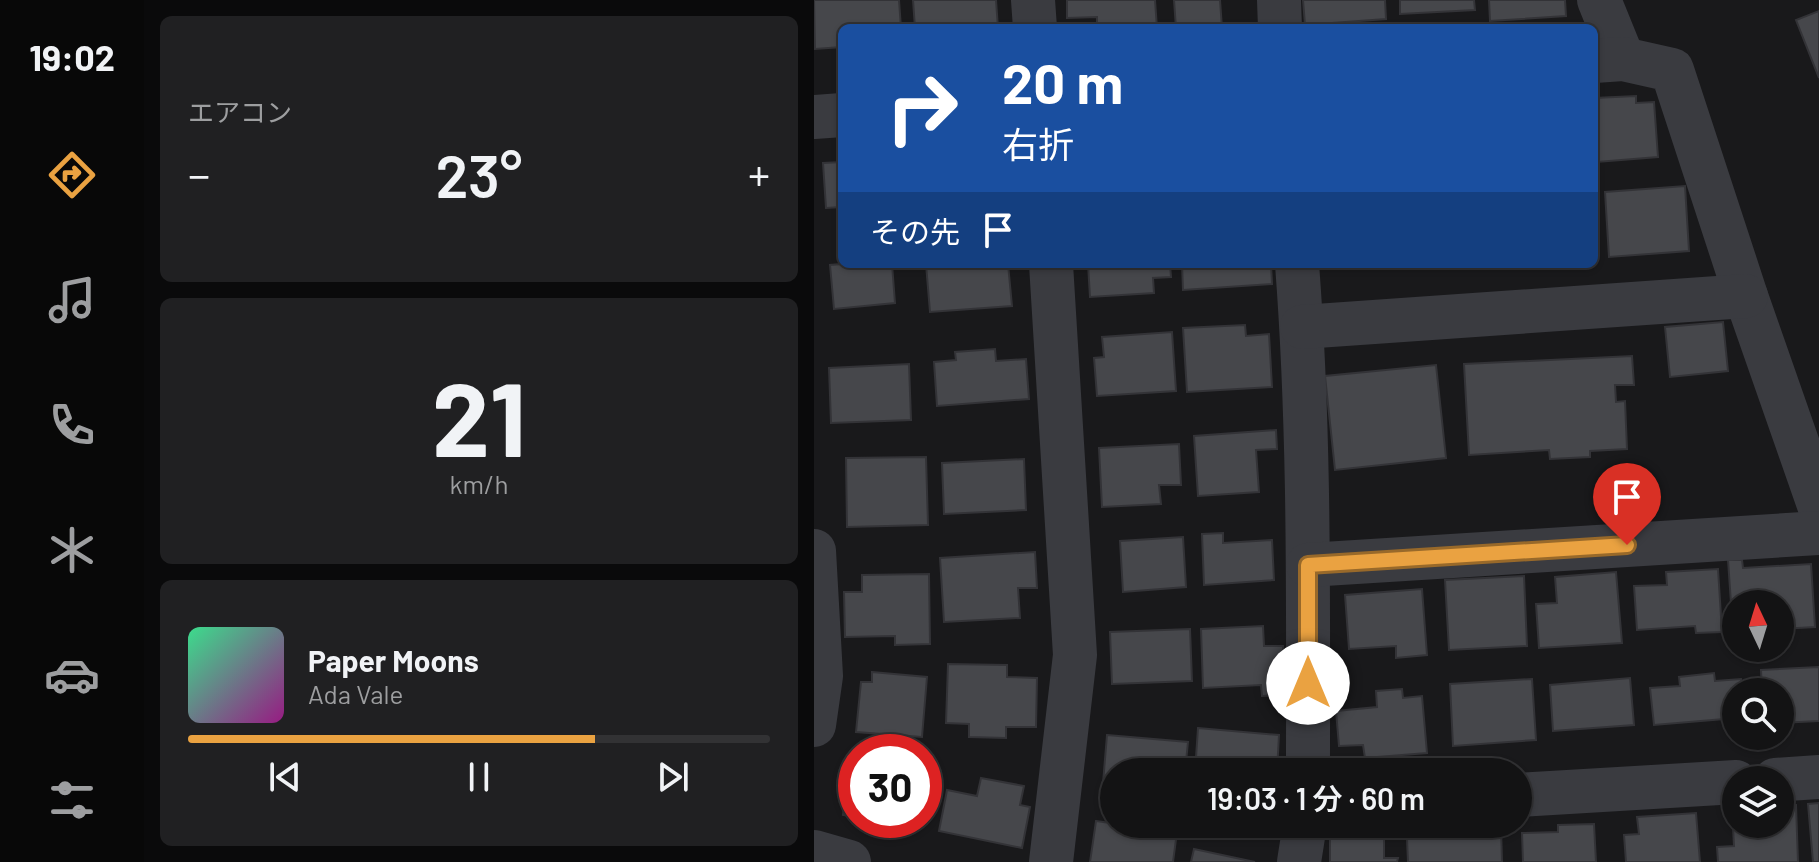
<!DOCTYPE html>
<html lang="ja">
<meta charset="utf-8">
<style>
body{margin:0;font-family:Barlow,"Noto Sans JP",sans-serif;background:#202022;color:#f1f3f6;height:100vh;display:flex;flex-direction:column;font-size:30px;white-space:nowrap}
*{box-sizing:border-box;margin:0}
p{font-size:26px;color:#9d9ea0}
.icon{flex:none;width:44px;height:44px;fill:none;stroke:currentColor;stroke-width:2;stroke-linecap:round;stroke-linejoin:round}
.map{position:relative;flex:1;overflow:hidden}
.sheet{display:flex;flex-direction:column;gap:16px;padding:16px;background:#0a0a0b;width:670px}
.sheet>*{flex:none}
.guide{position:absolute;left:24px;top:24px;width:760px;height:244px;border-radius:12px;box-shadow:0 2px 6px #0004,0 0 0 2px #323234;background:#1a4fa0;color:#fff;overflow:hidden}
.needle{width:52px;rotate:356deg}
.buttons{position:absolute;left:908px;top:590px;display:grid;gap:16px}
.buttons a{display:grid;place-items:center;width:72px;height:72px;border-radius:50%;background:#131314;box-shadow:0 2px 6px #0004,0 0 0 2px #323234;font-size:40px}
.speed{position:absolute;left:24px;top:734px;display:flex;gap:16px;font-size:40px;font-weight:700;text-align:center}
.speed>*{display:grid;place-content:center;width:104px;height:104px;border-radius:50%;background:#131314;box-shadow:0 2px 6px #0004,0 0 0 2px #323234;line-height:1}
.speed .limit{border:12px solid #d22;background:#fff;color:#111}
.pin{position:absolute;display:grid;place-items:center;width:68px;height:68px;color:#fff;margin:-82px -34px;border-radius:50% 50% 50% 0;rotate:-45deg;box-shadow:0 0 8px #0007}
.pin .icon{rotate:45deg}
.me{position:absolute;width:88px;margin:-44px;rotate:0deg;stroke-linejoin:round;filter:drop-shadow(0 0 6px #0008)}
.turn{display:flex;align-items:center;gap:28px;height:168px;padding:0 32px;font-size:36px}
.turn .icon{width:104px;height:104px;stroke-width:2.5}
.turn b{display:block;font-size:56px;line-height:68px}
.then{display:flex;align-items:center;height:76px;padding:0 32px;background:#0003;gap:16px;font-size:30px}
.big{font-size:60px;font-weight:600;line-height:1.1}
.sheet .card{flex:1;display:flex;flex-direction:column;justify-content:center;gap:12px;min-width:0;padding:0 28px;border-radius:12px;background:#202022}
.sheet .dial{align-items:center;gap:0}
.dial b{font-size:104px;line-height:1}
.song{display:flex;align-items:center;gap:24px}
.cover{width:96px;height:96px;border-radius:12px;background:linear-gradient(135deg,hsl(150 70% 55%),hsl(310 70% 35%))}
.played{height:8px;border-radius:4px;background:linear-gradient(90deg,#eaa241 70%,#323234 70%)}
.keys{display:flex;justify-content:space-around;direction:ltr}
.heat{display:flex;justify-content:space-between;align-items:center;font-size:44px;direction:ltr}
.trip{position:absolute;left:286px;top:758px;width:432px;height:80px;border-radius:40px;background:#131314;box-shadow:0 2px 6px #0004,0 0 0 2px #323234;font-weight:600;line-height:80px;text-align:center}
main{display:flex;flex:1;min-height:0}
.menu{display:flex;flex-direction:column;width:144px;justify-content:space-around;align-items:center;background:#080808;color:#9d9ea0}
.menu .icon{width:56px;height:56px}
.menu .on{color:#eaa241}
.menu b{font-size:36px;color:#f1f3f6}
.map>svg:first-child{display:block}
.building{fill:#46474b;stroke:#333337;stroke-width:2}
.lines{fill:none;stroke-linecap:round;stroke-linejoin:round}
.minor{stroke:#3a3b40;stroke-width:44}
.route-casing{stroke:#98692a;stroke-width:20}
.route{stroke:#eaa241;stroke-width:14}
</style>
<main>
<nav class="menu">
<b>19:02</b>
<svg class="icon on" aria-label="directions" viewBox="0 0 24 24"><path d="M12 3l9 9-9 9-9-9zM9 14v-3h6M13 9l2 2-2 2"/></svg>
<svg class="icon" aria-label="music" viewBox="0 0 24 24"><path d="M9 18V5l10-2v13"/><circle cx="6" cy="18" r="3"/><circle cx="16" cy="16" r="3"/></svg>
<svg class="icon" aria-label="phone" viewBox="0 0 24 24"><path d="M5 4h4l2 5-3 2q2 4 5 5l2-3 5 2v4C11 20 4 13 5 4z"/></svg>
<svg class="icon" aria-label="climate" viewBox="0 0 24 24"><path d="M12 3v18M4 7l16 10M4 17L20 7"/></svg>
<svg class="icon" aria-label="car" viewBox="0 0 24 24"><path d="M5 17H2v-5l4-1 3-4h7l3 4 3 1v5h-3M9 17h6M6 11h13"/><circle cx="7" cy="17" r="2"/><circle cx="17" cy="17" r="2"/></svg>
<svg class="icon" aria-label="filters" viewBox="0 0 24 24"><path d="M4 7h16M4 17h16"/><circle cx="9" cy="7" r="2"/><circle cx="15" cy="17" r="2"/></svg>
</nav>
<section class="sheet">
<div class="card"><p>エアコン</p>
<div class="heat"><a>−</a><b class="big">23°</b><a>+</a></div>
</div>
<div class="card dial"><b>21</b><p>km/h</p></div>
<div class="card">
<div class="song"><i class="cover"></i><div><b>Paper Moons</b><p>Ada Vale</p></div></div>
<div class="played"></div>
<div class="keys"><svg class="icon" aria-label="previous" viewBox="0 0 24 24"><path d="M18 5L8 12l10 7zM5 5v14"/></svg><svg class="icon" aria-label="pause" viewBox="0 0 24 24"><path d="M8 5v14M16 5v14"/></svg><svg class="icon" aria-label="next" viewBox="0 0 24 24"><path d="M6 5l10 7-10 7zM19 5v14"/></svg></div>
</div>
</section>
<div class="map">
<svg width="1005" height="862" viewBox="0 0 1005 862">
<rect width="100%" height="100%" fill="#19191b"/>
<g class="building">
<path d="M0,0H85L87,28H28V47L1,49Z"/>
<path d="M99,0H182L184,28H101Z"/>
<path d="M253,0H341L343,28H283V17L253,18Z"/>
<path d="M360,0H406L408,28H362Z"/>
<path d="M489,0H571L572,19L491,25Z"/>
<path d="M586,0H660L661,10L586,14Z"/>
<path d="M675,0H751L752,16L676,21Z"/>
<path d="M1005,11V78L982,20Z"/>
<path d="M822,96V103L840,102L844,157L783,162L780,98Z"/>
<path d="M28,162V207L12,208L9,163Z"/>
<path d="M871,186L875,251L795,257L791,192Z"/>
<path d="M28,252V264H78L81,303L20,309L16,265L27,264L25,253Z"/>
<path d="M112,264H194L198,306L116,312Z"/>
<path d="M274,264H356L357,277L339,278L340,293L276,297Z"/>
<path d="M368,264H457L458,284L369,290Z"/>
<path d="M909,322L914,371L856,377L851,327Z"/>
<path d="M431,325L432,336L455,334L458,387L373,392L369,328Z"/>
<path d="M358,332L362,391L283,396L280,358L290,357L288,337Z"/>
<path d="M181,349L182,361L212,359L215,399L123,406L120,362L142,360L141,352Z"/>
<path d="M818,356L820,385H801L802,402L811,401L813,449L776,451V457L736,459L735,450L655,455L650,364Z"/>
<path d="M95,364L97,420L17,423L15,368Z"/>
<path d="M622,365L632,458L521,470L511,376Z"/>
<path d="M462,430L463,449L442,450L445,492L384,496L380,436Z"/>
<path d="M365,444L367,485H345L347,504L288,507L285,448Z"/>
<path d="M112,457L114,525L33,527L32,458Z"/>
<path d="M210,459L212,510L130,514L128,463Z"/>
<path d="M409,533V543L458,540L460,580L390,585L388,534Z"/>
<path d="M369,537L372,587L309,592L306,541Z"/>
<path d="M221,552L223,588H204L206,618L130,622L126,558Z"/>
<path d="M914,560H928L929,568L997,564L1001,627L966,629V604H922V631L919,632Z"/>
<path d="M904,569L908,632L882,633L881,626L823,630L820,586L853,585L852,572Z"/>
<path d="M802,572L808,643L725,648L722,604L743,603L741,577Z"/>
<path d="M115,574L116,644L81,645V636L31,637L30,592H48V575Z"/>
<path d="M710,576L713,646L635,650L631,580Z"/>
<path d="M608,589L613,655L582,658V646L535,649L531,595Z"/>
<path d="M449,626L450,646H469L472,695L448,696L447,685L389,688L387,629Z"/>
<path d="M376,629L378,681L298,684L296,632Z"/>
<path d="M134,664L193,665V677L223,678L222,727H192V738L155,737V724L132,723Z"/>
<path d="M1005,667V721L966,723V692H948L947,670Z"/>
<path d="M58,672L113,677L108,737L42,732L47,682H58Z"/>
<path d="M900,673L901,681L927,679L929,692H922V718L840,725L836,688L866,686L865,677Z"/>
<path d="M816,678L820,725L739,731L736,685Z"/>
<path d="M718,679L722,740L639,746L636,684Z"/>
<path d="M588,689L589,698L608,696L613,753L551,758L549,745L525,746L522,711L563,707L562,691Z"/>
<path d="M384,728L465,735L463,772H381Z"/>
<path d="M293,735L374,742L371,772H300V784L289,783Z"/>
<path d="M36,755L42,756V817L29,815Z"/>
<path d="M167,778L210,786L206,805L216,807L208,848L125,831L133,790L163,796Z"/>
<path d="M1005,803V862H999L994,804Z"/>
<path d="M966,805H982L984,862H904L903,847L920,846L918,808L922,807V824H966Z"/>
<path d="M882,813L886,862H812L810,835L825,834L823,817Z"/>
<path d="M282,821L363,832L359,862H276Z"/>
<path d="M780,824L782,862H709L708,833L744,832V825Z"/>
<path d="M687,827L688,862H594L593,839L613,838V829Z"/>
<path d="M516,835H570V858H584L583,862H516Z"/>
<path d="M380,849L441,862H377Z"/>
</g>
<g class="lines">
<g class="minor">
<path d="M219,0L221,28"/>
<path d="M465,0L466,28"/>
<path d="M785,0L809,59"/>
<path d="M780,61L809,59L858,70L932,296L1005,505"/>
<path d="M0,117L28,115"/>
<path d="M483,264C496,433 494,603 494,772"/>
<path d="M488,327L932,296"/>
<path d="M0,551L7,676L0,725"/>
<path d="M494,565L1005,533"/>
<path d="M961,780L1005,777"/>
<path d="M704,795L922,782"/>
<path d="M0,852L35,862"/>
<path d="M237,862L261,655L237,264"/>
<path d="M485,862L491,824"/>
</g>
</g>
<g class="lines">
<defs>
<path id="route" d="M494,683V565L813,545"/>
</defs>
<use href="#route" class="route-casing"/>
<use href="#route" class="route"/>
</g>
</svg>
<div class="buttons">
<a><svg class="needle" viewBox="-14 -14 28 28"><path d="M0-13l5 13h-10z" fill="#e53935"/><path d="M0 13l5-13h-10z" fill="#9d9ea0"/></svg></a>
<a><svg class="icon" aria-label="search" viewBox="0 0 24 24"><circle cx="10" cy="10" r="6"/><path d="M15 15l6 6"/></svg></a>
<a><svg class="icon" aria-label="layers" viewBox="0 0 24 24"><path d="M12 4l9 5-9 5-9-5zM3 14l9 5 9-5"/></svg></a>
</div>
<div class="speed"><div class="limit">30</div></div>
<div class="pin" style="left:813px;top:545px;background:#d93025"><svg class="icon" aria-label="arrive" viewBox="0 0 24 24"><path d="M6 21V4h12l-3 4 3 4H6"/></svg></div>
<svg class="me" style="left:494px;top:683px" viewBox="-20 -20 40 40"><circle r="19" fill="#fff"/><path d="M0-13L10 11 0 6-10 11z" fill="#eaa241"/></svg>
<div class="trip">19:03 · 1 分 · 60 m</div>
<div class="guide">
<div class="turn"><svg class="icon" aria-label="right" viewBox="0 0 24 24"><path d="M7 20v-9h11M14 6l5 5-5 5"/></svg><div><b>20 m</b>右折</div></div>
<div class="then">その先<svg class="icon" aria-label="arrive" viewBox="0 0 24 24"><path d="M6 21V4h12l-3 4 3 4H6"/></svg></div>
</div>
</div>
</main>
